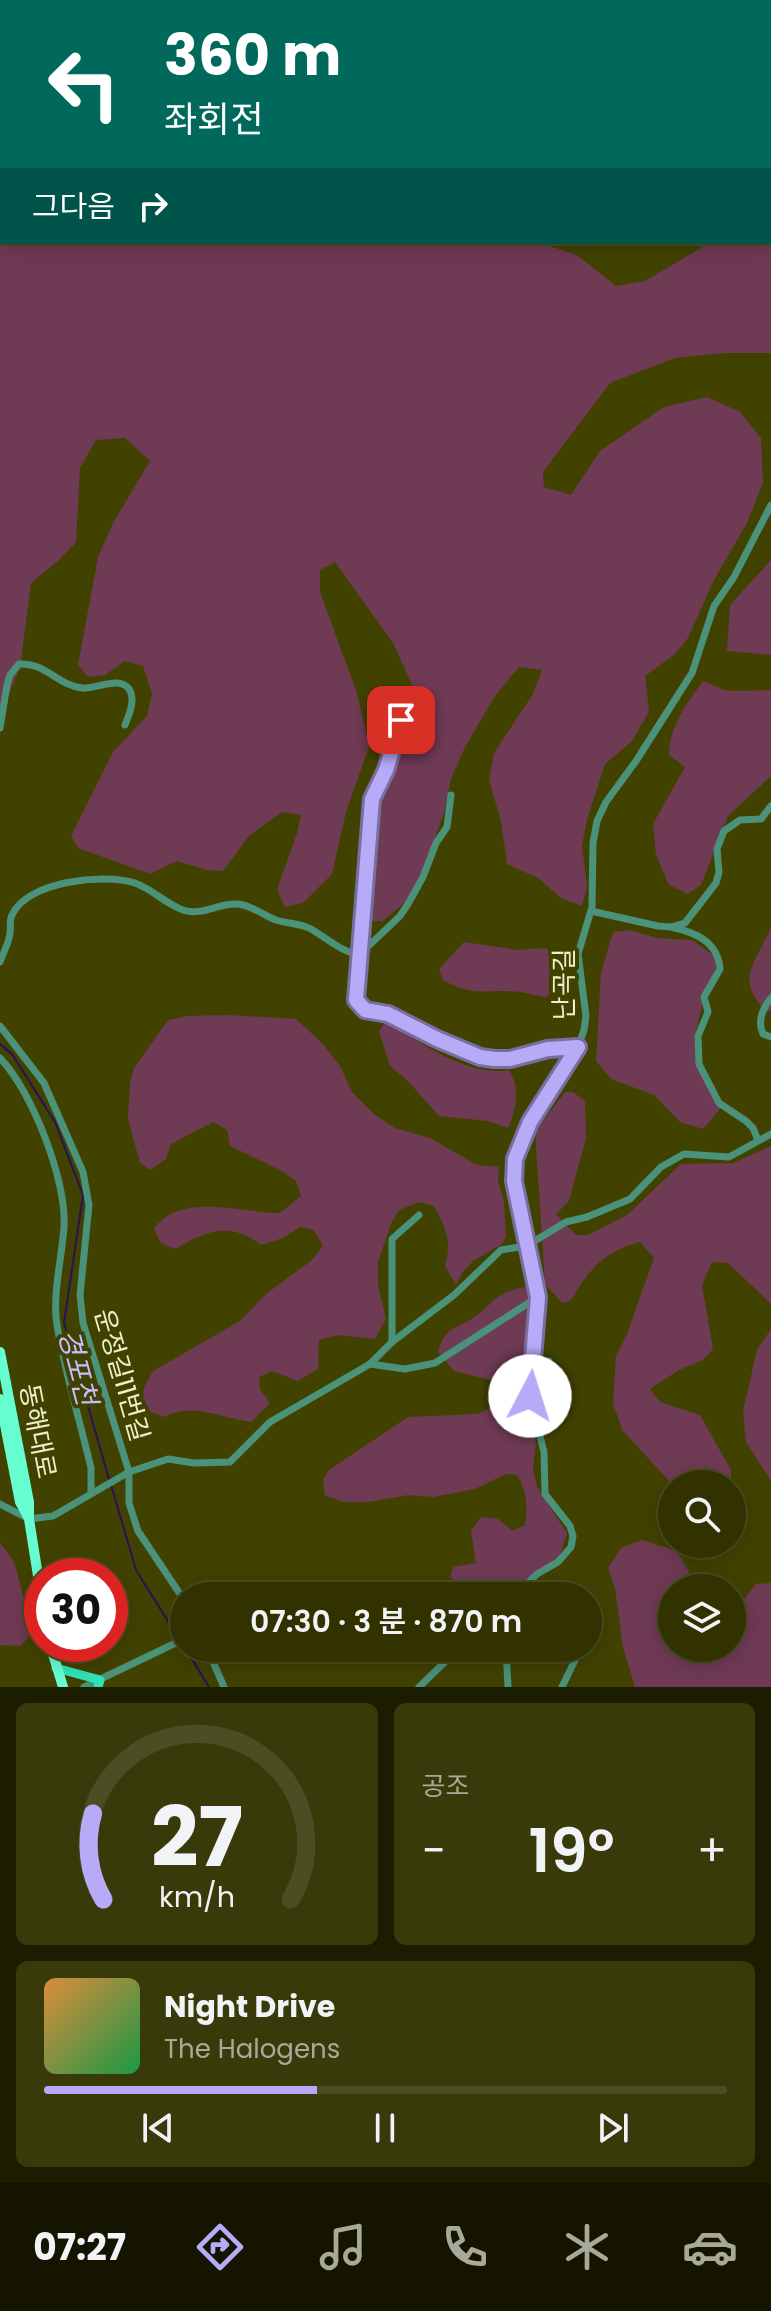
<!DOCTYPE html>
<html lang="ko">
<meta charset="utf-8">
<style>
body{margin:0;font-family:Poppins,"Noto Sans KR",sans-serif;background:#393a0a;color:#f1f3f6;height:100vh;display:flex;flex-direction:column;font-size:30px;white-space:nowrap}
*{box-sizing:border-box;margin:0}
p{font-size:26px;color:#a8aa99}
.icon{flex:none;width:44px;height:44px;fill:none;stroke:currentColor;stroke-width:2;stroke-linecap:round;stroke-linejoin:round}
.map{position:relative;height:1687px;overflow:hidden}
.side{display:flex;flex-direction:column;gap:16px;padding:16px;background:#1b1c00;flex:1}
.side>*{flex:none}
.banner{position:absolute;left:0px;top:0px;width:772px;height:244px;box-shadow:0 4px 20px #0003,0 0 0 2px #4c4d22;background:#00695c;color:#fff;overflow:hidden}
.buttons{position:absolute;left:658px;top:1470px;display:grid;gap:16px}
.buttons a{display:grid;place-items:center;width:88px;height:88px;border-radius:50%;background:#313200;box-shadow:0 4px 20px #0003,0 0 0 2px #4c4d22;font-size:40px}
.speed{position:absolute;left:24px;top:1558px;display:flex;gap:16px;font-size:40px;font-weight:700;text-align:center}
.speed>*{display:grid;place-content:center;width:104px;height:104px;border-radius:50%;background:#313200;box-shadow:0 4px 20px #0003,0 0 0 2px #4c4d22;line-height:1}
.speed .limit{border:12px solid #d22;background:#fff;color:#111}
.pin{position:absolute;display:grid;place-items:center;width:68px;height:68px;color:#fff;margin:-34px;border-radius:16px;box-shadow:0 4px 12px #0006}
.me{position:absolute;width:88px;margin:-44px;rotate:5deg;stroke-linejoin:round;filter:drop-shadow(0 0 6px #0008)}
.turn{display:flex;align-items:center;gap:28px;height:168px;padding:0 32px;font-size:36px}
.turn .icon{width:104px;height:104px;stroke-width:2.5}
.turn b{display:block;font-size:56px;line-height:68px}
.then{display:flex;align-items:center;height:76px;padding:0 32px;background:#0003;gap:16px;font-size:30px}
.big{font-size:60px;font-weight:600;line-height:1.1}
.side .card{flex:1;display:flex;flex-direction:column;justify-content:center;gap:12px;min-width:0;padding:0 28px;border-radius:12px;background:#393a0a}
.side .dial{align-items:center;gap:0}
.dial svg{height:208px;overflow:visible;fill:none;stroke:#4c4d22;stroke-width:7;stroke-linecap:round;text-anchor:middle}
.dial text{fill:#f1f3f6;stroke:none}
.song{display:flex;align-items:center;gap:24px}
.cover{width:96px;height:96px;border-radius:12px;background:linear-gradient(135deg,hsl(30 70% 55%),hsl(140 70% 35%))}
.played{height:8px;border-radius:4px;background:linear-gradient(90deg,#b7abf8 40%,#4c4d22 40%)}
.keys{display:flex;justify-content:space-around;direction:ltr}
.heat{display:flex;justify-content:space-between;align-items:center;font-size:44px;direction:ltr}
.side .tiles{flex:1;display:grid;gap:16px;grid-template-columns:1fr 1fr}
.card:last-child{grid-column:span 2}
.trip{position:absolute;left:170px;top:1582px;width:432px;height:80px;border-radius:40px;background:#313200;box-shadow:0 4px 20px #0003,0 0 0 2px #4c4d22;font-weight:600;line-height:80px;text-align:center}
.menu{display:flex;height:128px;justify-content:space-around;align-items:center;background:#141400;color:#a8aa99}
.menu .icon{width:56px;height:56px}
.menu .active{color:#b7abf8}
.menu b{font-size:36px;color:#f1f3f6}
.map>svg:first-child{display:block}
.green{fill:#6f3a54}
.lines{fill:none;stroke-linecap:round;stroke-linejoin:round}
.stream{stroke:#28115a;stroke-width:2}
.minor{stroke:#4b927b;stroke-width:7}
.major{stroke:#30e4b6;stroke-width:9}
.highway{stroke:#66fdd1;stroke-width:10}
.route-casing{stroke:#776fa1;stroke-width:20}
.route{stroke:#b7abf8;stroke-width:14}
.labels{text-anchor:middle;stroke-width:8;stroke-linejoin:round;paint-order:stroke}
.street-label{font-size:26px;fill:#ecefc9;stroke:#414200}
.water-label{font-size:28px;font-style:italic;fill:#c6befe;stroke:#414200}
</style>
<div class="map">
<svg width="771" height="1687" viewBox="0 0 771 1687">
<rect width="100%" height="100%" fill="#414200"/>
<g class="green">
<path d="M435,0H771V145L770,2H433Z"/>
<path d="M0,32H2V242H183L188,247L211,242H537L577,255L616,286L645,281L711,242H770L771,196V353H723L675,358L610,383L543,472L544,487L571,495L600,451L664,407L707,397L740,412L761,438L763,483L747,523L714,580L688,638L675,654L645,676L649,712L632,741L605,764L587,820L582,846L587,887L582,906L561,898L538,878L507,864L501,821L489,780L494,753L533,694L542,670L519,667L495,696L465,747L451,779L444,813L420,879L405,902L383,921H371L367,886L373,849L386,783L418,718L415,691L393,643L335,562L320,570V592L357,693L369,747L346,812L332,874L303,903L285,907L277,890L297,833L301,815L282,812L249,836L223,871L207,870L177,861L150,874L78,848L71,836L113,752L147,716L152,694L143,666L125,661L105,675L88,677L78,665L98,557L113,523L150,461L125,438L96,440L80,468L76,542L59,560L31,583L20,668L0,715Z"/>
<path d="M771,560V655L727,651L730,605Z"/>
<path d="M703,681L727,691L771,690V776L728,816L701,885L688,894L669,885L656,855L653,824L685,767L669,755C669,727 687,703 703,681Z"/>
<path d="M771,927V1010L767,1012C734,979 755,964 771,927Z"/>
<path d="M629,930L658,938L692,940L719,959L703,1002L694,1038L702,1073L717,1098L720,1109L703,1129L680,1122L654,1095L611,1079L596,1061L601,973L613,932Z"/>
<path d="M464,942L518,950L544,948L561,952C568,974 562,983 546,997C537,996 528,993 520,992C488,988 473,998 443,980L439,969Z"/>
<path d="M227,1015L296,1019L322,1043L340,1066L352,1092L374,1114L395,1128L430,1138L477,1165L499,1167L498,1181L504,1201L506,1237L502,1244L473,1261L462,1273L456,1285L445,1266C452,1241 446,1228 434,1206L419,1202L399,1210L391,1224L378,1262V1286L386,1319L375,1339L337,1335L319,1340L318,1369L298,1381L272,1371L259,1377L260,1389L270,1403L251,1422C221,1418 193,1402 164,1417L151,1412L143,1402L144,1387L153,1371L240,1321L266,1294L312,1260L323,1246L314,1230L300,1227L283,1238L261,1245C230,1221 206,1231 175,1249L161,1243L154,1229C180,1191 241,1213 280,1213L301,1196L296,1181L280,1170L230,1146L227,1130L213,1122L171,1144L166,1159L150,1170L140,1163L128,1119L130,1083L134,1068L168,1020L187,1016Z"/>
<path d="M385,1022C421,1042 466,1077 509,1070C521,1087 516,1110 508,1128L488,1121L439,1116L407,1080L390,1066L379,1031Z"/>
<path d="M565,1092H573L585,1101L586,1138L569,1201L556,1214L576,1235H588L627,1215L681,1164L733,1163L771,1146V1304L728,1263L712,1262L702,1285L713,1349L703,1360L679,1370L650,1389L660,1402L700,1415L731,1470V1484H672L623,1431L613,1404L616,1356L627,1334L654,1258L640,1242C606,1250 588,1270 571,1300L562,1303L545,1284L535,1131Z"/>
<path d="M526,1287L531,1309L525,1369C534,1382 543,1389 549,1404L532,1423L536,1441L533,1469L537,1487L567,1533L558,1562L526,1586L518,1596H465L450,1576L453,1567L476,1563L471,1531L481,1517L498,1519L512,1531L525,1525C528,1506 527,1492 517,1475L506,1474L475,1489L433,1497L409,1495L368,1502H343L325,1495L323,1480L329,1470L408,1417L477,1414L494,1407L498,1393L490,1380L454,1371L438,1352C446,1323 458,1330 477,1315C498,1299 496,1292 526,1287Z"/>
<path d="M771,1329V1481L746,1442L743,1411L757,1350Z"/>
<path d="M642,1540L677,1551L690,1574L691,1588H672V1648H732V1614L756,1584L771,1583V1687H635L623,1647L615,1588L608,1568L621,1548Z"/>
<path d="M0,1543C16,1562 16,1566 21,1588C26,1609 31,1616 28,1638L20,1646L0,1645Z"/>
</g>
<g class="lines">
<g class="stream">
<path d="M0,1044L12,1054L55,1122L83,1195L64,1323L109,1479"/>
<path d="M111,1485L136,1570L179,1639"/>
<path d="M185,1648L209,1687"/>
</g>
<g class="minor">
<path d="M119,0L120,2"/>
<path d="M401,720L386,770L372,799L356,1000L365,1010L388,1014L437,1039L480,1057L494,1059H510L548,1049L578,1047"/>
<path d="M0,728L7,685L10,675L19,664C45,662 57,685 82,688C95,690 119,675 129,689C136,699 129,715 125,725"/>
<path d="M591,911L658,926L671,927L685,923L716,883L719,872L717,849L724,831L740,820L761,819L771,806"/>
<path d="M671,927C694,932 718,941 720,969L704,997L708,1012L698,1036L699,1064L719,1103L746,1121L753,1128L758,1140"/>
<path d="M359,955L400,916L408,904L423,877L436,843L447,827L451,795"/>
<path d="M0,962C3,953 9,943 10,933C11,927 9,921 12,915C27,881 104,873 135,883C152,889 166,904 183,910C204,917 222,900 243,905C255,908 265,916 276,920C288,924 301,923 311,929C328,939 340,951 359,955"/>
<path d="M771,998C763,1008 757,1021 763,1034L771,1037"/>
<path d="M0,1026L44,1083L83,1172L89,1205L80,1295L83,1323L129,1472V1503L138,1531L184,1600"/>
<path d="M0,1058C32,1091 67,1181 64,1227C62,1257 52,1296 57,1325C65,1373 80,1421 91,1468V1493"/>
<path d="M392,1342V1239L419,1215"/>
<path d="M370,1364L405,1369L435,1363L538,1297"/>
<path d="M531,1375L554,1379L564,1412"/>
<path d="M547,1376L549,1361"/>
<path d="M0,1504L29,1519L53,1516L129,1472L168,1459L194,1463L230,1462L270,1422L370,1364L392,1342L454,1295L501,1250L526,1246L566,1222L587,1217L630,1199L661,1167L684,1154L729,1157L771,1134"/>
<path d="M515,1596L537,1574L558,1562L571,1547L573,1536L570,1526L545,1494L544,1452L530,1396L538,1297L514,1181L515,1159L530,1122L578,1047L584,1030L586,1016L578,954L592,907L593,843L597,821L606,802L636,761L692,673L714,606L734,577L771,505"/>
<path d="M207,1648L224,1687"/>
<path d="M506,1648L508,1687"/>
<path d="M84,1687L184,1639"/>
<path d="M419,1687L447,1660L469,1648"/>
<path d="M562,1687L577,1656"/>
</g>
<path class="major" d="M56,1668L100,1680L98,1687"/>
<g class="highway">
<path d="M0,1352L29,1502V1519L42,1601"/>
<path d="M0,1399L20,1502L28,1517"/>
<path d="M50,1644L63,1687"/>
</g>
</g>
<g class="lines">
<defs>
<path id="route" d="M401,720L386,770L372,799L356,1000L365,1010L388,1014L437,1039L480,1057L494,1059H510L548,1049L578,1047L530,1122L515,1159L514,1181L538,1297L530,1396"/>
</defs>
<use href="#route" class="route-casing"/>
<use href="#route" class="route"/>
</g>
<g class="labels">
<g class="street-label">
<text transform="translate(564 984) rotate(-90)" y="9">난곡길</text>
<text transform="translate(122 1375) rotate(74)" y="9">운정길11번길</text>
<text transform="translate(38 1431) rotate(79)" y="9">동해대로</text>
</g>
<g class="water-label">
<text transform="translate(78 1367) rotate(75)" y="10">경포천</text>
</g>
</g>
</svg>
<div class="buttons">
<a><svg class="icon" aria-label="search" viewBox="0 0 24 24"><circle cx="10" cy="10" r="6"/><path d="M15 15l6 6"/></svg></a>
<a><svg class="icon" aria-label="layers" viewBox="0 0 24 24"><path d="M12 4l9 5-9 5-9-5zM3 14l9 5 9-5"/></svg></a>
</div>
<div class="speed"><div class="limit">30</div></div>
<div class="pin" style="left:401px;top:720px;background:#d93025"><svg class="icon" aria-label="arrive" viewBox="0 0 24 24"><path d="M6 21V4h12l-3 4 3 4H6"/></svg></div>
<svg class="me" style="left:530px;top:1396px" viewBox="-20 -20 40 40"><circle r="19" fill="#fff"/><path d="M0-13L10 11 0 6-10 11z" fill="#b7abf8"/></svg>
<div class="trip">07:30 · 3 분 · 870 m</div>
<div class="banner">
<div class="turn"><svg class="icon" aria-label="left" viewBox="0 0 24 24"><path d="M17 20v-9H6M10 6l-5 5 5 5"/></svg><div><b>360 m</b>좌회전</div></div>
<div class="then">그다음<svg class="icon" aria-label="right" viewBox="0 0 24 24"><path d="M7 20v-9h11M14 6l5 5-5 5"/></svg></div>
</div>
</div>
<section class="side">
<div class="tiles">
<div class="card dial"><svg viewBox="0 0 100 80">
<path d="M14 69A42 42 0 1 1 86 69"/>
<path d="M14 69A42 42 0 0 1 10 36" stroke="#b7abf8"/>
<text x="50" y="56" font-size="32" font-weight="700">27</text>
<text x="50" y="72" font-size="11">km/h</text>
</svg></div>
<div class="card"><p>공조</p>
<div class="heat"><a>−</a><b class="big">19°</b><a>+</a></div>
</div>
<div class="card">
<div class="song"><i class="cover"></i><div><b>Night Drive</b><p>The Halogens</p></div></div>
<div class="played"></div>
<div class="keys"><svg class="icon" aria-label="previous" viewBox="0 0 24 24"><path d="M18 5L8 12l10 7zM5 5v14"/></svg><svg class="icon" aria-label="pause" viewBox="0 0 24 24"><path d="M8 5v14M16 5v14"/></svg><svg class="icon" aria-label="next" viewBox="0 0 24 24"><path d="M6 5l10 7-10 7zM19 5v14"/></svg></div>
</div>
</div>
</section>
<nav class="menu">
<b>07:27</b>
<svg class="icon active" aria-label="directions" viewBox="0 0 24 24"><path d="M12 3l9 9-9 9-9-9zM9 14v-3h6M13 9l2 2-2 2"/></svg>
<svg class="icon" aria-label="music" viewBox="0 0 24 24"><path d="M9 18V5l10-2v13"/><circle cx="6" cy="18" r="3"/><circle cx="16" cy="16" r="3"/></svg>
<svg class="icon" aria-label="phone" viewBox="0 0 24 24"><path d="M5 4h4l2 5-3 2q2 4 5 5l2-3 5 2v4C11 20 4 13 5 4z"/></svg>
<svg class="icon" aria-label="climate" viewBox="0 0 24 24"><path d="M12 3v18M4 7l16 10M4 17L20 7"/></svg>
<svg class="icon" aria-label="car" viewBox="0 0 24 24"><path d="M5 17H2v-5l4-1 3-4h7l3 4 3 1v5h-3M9 17h6M6 11h13"/><circle cx="7" cy="17" r="2"/><circle cx="17" cy="17" r="2"/></svg>
</nav>
